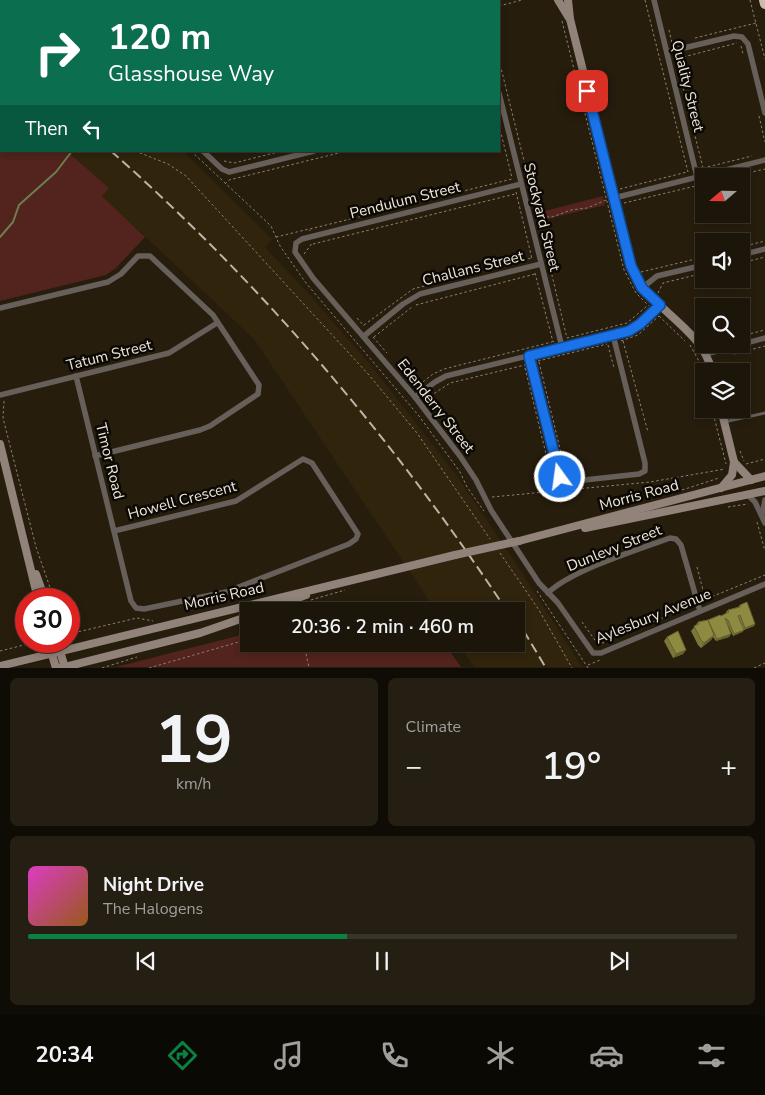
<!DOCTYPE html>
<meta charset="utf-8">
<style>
body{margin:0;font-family:"Nunito Sans",sans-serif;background:#251f13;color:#f1f3f6;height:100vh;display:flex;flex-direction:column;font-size:19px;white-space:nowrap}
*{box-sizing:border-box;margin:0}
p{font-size:16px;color:#a09f9c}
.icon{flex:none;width:28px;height:28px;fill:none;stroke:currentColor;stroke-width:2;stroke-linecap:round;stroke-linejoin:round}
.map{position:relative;height:668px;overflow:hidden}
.side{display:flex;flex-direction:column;gap:10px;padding:10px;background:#0f0c06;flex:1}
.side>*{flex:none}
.hud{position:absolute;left:0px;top:0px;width:500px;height:152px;box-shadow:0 2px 8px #0003,0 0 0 1px #3a352b;background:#0b6e4f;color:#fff;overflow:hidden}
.needle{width:32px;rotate:250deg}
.tools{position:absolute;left:695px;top:168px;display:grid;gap:10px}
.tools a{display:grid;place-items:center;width:55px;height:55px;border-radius:0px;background:#1c160a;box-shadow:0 2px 8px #0003,0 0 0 1px #3a352b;font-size:25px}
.speed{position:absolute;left:15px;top:588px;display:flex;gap:10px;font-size:25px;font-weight:700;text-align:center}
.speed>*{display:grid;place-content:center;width:65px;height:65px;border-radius:50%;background:#1c160a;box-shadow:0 2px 8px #0003,0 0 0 1px #3a352b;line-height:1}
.speed .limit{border:8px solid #d22;background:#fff;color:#111}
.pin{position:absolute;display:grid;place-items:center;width:42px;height:42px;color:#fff;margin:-21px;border-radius:10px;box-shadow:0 2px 8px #0006}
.me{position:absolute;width:55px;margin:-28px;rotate:346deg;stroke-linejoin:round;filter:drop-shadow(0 0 4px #0008)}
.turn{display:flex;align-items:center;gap:18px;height:105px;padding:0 25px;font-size:22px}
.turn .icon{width:65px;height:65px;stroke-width:2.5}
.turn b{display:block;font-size:35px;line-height:42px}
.then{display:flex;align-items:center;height:48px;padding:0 25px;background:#0003;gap:10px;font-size:19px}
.big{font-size:38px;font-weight:600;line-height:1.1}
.side .tile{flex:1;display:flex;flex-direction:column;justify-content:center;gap:8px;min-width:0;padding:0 18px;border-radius:8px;background:#251f13}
.side .dial{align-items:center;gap:0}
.dial b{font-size:65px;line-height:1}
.song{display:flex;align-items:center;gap:15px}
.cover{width:60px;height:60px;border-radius:8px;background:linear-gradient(135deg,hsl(310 70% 55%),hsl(30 70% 35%))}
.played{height:5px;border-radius:2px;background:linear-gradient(90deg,#0b8043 45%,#3a352b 45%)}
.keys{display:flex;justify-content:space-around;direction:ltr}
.heat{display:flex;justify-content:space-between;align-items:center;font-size:28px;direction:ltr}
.side .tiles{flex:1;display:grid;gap:10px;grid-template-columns:1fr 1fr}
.tile:last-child{grid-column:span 2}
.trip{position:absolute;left:240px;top:602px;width:285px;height:50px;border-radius:0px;background:#1c160a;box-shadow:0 2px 8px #0003,0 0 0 1px #3a352b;font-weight:600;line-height:50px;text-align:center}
.menu{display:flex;height:80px;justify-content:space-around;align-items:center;background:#0b0904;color:#a09f9c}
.menu .icon{width:35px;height:35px}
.menu .selected{color:#0b8043}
.menu b{font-size:22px;color:#f1f3f6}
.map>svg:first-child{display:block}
.built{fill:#31240d}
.green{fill:#53231d}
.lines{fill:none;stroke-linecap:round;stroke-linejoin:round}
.stream{stroke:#6c7f50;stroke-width:2}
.path{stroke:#898275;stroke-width:1;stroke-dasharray:2.5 2.5;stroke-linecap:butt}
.lane{stroke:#675f59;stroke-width:3}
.street{stroke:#675f59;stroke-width:5.5}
.secondary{stroke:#91837a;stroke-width:8}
.highway{stroke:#ceb9ab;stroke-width:10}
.rail{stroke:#bbb4a8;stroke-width:2;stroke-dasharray:10 5;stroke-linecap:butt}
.secondary-bridge{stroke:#91837a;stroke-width:8}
.wall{fill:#7a7738}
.shaded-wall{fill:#63612e}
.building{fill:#8e8a41;stroke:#63612e}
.route-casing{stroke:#114b97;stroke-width:12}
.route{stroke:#1a73e8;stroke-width:9}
.labels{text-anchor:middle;stroke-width:5;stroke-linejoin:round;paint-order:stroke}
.street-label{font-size:15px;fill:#ece6db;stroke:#0c0803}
</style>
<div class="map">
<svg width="765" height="668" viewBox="0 0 765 668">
<rect width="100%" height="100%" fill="#261d0d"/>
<path class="built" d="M67,151H183L272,239L265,247L307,292L369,363L454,472L515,562L582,667H474L458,644H516V611H436L254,339L102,196L109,188Z"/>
<g class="green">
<path d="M0,96L1,151H67L109,188L102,196L145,237L116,268L106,275L0,301Z"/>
<path d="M603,196L605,205L539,221L537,213Z"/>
<path d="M249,633V644H445L461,667H116Z"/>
</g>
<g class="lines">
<g class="stream">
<path d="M180,1L181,0"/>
<path d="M0,237L13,222L19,205L56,172L72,151"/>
</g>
<g class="path">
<path d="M18,0L19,1"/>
<path d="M44,0L45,1"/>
<path d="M162,0L163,1"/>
<path d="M471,0V1"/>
<path d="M645,0L688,172"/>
<path d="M750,0L765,59"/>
<path d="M141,1L142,0"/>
<path d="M148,1L149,0"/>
<path d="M212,1V0"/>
<path d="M234,1L235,0"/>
<path d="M499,6L522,0"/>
<path d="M0,21L1,22"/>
<path d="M562,21L624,270L636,293L649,306"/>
<path d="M669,30L672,43"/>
<path d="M695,38L756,23"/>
<path d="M741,46L743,54"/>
<path d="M499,60L538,217"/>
<path d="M759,116L765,142"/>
<path d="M499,125L512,178"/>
<path d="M135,151L168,164L186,176L369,375L417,433L490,539"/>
<path d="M191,151L271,226L280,246L306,283L419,416L460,472L467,487L484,511"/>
<path d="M224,161L234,163L282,151"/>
<path d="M703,168L676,59L737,43"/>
<path d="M703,168L752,156"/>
<path d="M734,176L765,169"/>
<path d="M225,184L229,180L347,151"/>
<path d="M620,189L687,172"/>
<path d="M516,192L532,259"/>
<path d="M606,200L587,208L571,210L552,217H538L567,338L627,323L647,306"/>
<path d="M624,203L704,184"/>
<path d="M310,229L512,179"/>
<path d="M276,237L309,229L310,231"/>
<path d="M313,244L515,194"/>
<path d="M741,247L765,241"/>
<path d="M304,254L313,242"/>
<path d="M741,263L765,257"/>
<path d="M641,272L704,257"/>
<path d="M535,273L553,342L555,341"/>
<path d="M658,293L663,283L704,273"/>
<path d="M416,305L535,274"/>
<path d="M659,316L685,341"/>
<path d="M357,318L364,326"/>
<path d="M364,325L413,289L531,258"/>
<path d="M699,332L704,336"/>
<path d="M741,336L765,330"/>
<path d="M373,337L387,353"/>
<path d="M374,337L412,307"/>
<path d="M621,341L638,335L659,316"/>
<path d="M623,341L648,432"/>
<path d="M608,345L614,368"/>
<path d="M690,345L700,363L704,375"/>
<path d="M734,354L765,346"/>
<path d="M538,361L607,344"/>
<path d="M539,362L563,461"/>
<path d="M525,368L548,462"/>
<path d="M415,388L433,374L444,369L552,342"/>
<path d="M426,399L450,383L525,365"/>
<path d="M4,401L3,418L36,547L54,599"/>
<path d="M712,409L726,464"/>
<path d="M740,451L744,461"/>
<path d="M746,464L765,459"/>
<path d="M682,490L719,478"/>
<path d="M492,497L650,482L725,469"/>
<path d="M728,507L748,504"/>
<path d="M757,522L765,551"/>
<path d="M500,553L539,610L572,668"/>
<path d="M697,567L704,594L707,595"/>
<path d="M537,591L588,668"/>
<path d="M311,600L345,590"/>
<path d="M704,600L708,596L711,597L765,575"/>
<path d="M582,622L597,643L596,646"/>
<path d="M69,634L137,618L153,621"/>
<path d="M597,643L600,644L691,606"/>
<path d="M304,644L309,668"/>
<path d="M0,651L40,641"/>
<path d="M588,665L600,660"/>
<path d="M102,668L137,657"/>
<path d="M149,668L249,639"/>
<path d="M754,668L765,663"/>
</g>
<g class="lane">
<path d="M90,1L91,0"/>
<path d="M282,1L283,0"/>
<path d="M724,422L765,413"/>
</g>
<g class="street">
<path d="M35,0L36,1"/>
<path d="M479,0V1"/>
<path d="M654,0L697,177"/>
<path d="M485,1L490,0"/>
<path d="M667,52L734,36L742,37L748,44L765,113"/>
<path d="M499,93L562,347"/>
<path d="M203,151L222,169L229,172L314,151"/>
<path d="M521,184L302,239L296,243L295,252L313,278L415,397L460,456L476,480L491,510L539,583L558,603L593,653H601L765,584"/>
<path d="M614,198L765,160"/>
<path d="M741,255L765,249"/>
<path d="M642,288L657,276L704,265"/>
<path d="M0,308L108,282L121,274L138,256H150L213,315L259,385L258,394L210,426L200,430L95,456"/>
<path d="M364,336L403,304L420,294L541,264"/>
<path d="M706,354L765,338"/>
<path d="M529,356L560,477L566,482L639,474L645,471V463L613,335"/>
<path d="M76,376L131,601L136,608L144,609L226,592L349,544L356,539L358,534L312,463L303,459L236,501L114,531"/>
<path d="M0,395L169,353L217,323"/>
<path d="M415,397L435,382L446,376L629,331L640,324L660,305"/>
<path d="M748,495L755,502L765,523"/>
<path d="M762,515L765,500"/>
<path d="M548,593C570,571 639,549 670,538L676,539L681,545L700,611"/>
</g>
<g class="secondary">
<path d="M558,0L569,18"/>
<path d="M568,0L570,19L634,274C654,311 701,328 712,371"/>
<path d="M721,409L734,462L751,480"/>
<path d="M0,444L38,599"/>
<path d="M721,488L732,475L734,462"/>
<path d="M585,528L765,491"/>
<path d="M519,541L765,476"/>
<path d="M36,574L45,599"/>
<path d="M262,611L306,595"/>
<path d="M48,641L56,668"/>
<path d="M57,641L65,668"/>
<path d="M0,666L455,555"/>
<path d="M61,668L200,633L249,616"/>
</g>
<path class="highway" d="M764,0L765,4"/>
<g class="rail">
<path d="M0,62L1,63"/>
<path d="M111,151C265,287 394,440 507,611"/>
<path d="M516,618L546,668"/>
</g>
<path class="secondary-bridge" d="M455,555L519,541"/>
</g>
<g class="wall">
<path d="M740,605L755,624L754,626L744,630L738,618L744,630L742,632L733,636L727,623L731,634L729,637L716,641L713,637L711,640L701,648L698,645L691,631L698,622L707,620L721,616L726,613V612L728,610L738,607Z"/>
<path d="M667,637L686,650L683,654L673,658L664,641Z"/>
</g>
<g class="shaded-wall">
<path d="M755,624L754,626L744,630L745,628Z"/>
<path d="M744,630L742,632L733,636L734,634Z"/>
<path d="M731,634L729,637L716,641L717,639Z"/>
<path d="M714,635L711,640L701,648L704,643Z"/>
<path d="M686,650L683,654L673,658L676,654Z"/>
</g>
<g class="building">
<path d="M113,0H138L137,1H112Z"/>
<path d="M747,602L755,624L745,628L740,615L738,616L744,630L734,634L728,620L725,618L731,634L717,639L708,620L720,615L721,616L729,612L728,610L740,607V605Z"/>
<path d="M708,620L714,635L704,643L701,640L694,626L699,624L698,622Z"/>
<path d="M678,631L686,650L676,654L667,637Z"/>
</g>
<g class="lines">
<defs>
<path id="route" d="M560,477L529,356L629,331L640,324L660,305L642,288L631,266L587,91"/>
</defs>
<use href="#route" class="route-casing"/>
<use href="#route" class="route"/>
</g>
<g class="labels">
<g class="street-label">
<text transform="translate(688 86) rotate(76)" y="5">Quality Street</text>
<text transform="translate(405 200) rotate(-14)" y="5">Pendulum Street</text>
<text transform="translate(542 217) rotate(76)" y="5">Stockyard Street</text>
<text transform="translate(473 268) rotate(-14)" y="5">Challans Street</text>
<text transform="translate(109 355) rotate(-14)" y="5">Tatum Street</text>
<text transform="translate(436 406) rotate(52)" y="5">Edenderry Street</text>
<text transform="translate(110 461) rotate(76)" y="5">Timor Road</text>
<text transform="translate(639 495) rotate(-15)" y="5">Morris Road</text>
<text transform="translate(182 500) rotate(-15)" y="5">Howell Crescent</text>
<text transform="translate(614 548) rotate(-22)" y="5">Dunlevy Street</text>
<text transform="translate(224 596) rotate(-13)" y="5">Morris Road</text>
<text transform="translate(653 616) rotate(-22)" y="5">Aylesbury Avenue</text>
</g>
</g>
</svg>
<div class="tools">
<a><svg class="needle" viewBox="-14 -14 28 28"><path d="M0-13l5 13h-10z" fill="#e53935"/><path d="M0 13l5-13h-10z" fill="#a09f9c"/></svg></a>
<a><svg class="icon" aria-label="sound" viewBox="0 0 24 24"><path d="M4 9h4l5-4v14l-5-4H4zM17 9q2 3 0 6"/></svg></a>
<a><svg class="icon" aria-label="search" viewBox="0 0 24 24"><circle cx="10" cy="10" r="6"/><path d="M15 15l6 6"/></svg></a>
<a><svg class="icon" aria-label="layers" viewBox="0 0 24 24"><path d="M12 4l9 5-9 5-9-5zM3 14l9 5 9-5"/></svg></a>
</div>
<div class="speed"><div class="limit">30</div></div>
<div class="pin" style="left:587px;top:91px;background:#d93025"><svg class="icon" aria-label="arrive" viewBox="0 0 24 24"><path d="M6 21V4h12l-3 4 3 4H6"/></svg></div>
<svg class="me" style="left:560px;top:477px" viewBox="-20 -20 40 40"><circle r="17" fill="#1a73e8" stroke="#fff" stroke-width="3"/><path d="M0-11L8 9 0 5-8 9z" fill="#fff"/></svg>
<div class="trip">20:36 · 2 min · 460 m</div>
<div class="hud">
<div class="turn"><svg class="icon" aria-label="right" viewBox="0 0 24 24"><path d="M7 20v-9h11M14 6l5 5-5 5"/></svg><div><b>120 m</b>Glasshouse Way</div></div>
<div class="then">Then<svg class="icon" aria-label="left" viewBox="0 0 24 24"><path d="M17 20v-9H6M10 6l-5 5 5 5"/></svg></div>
</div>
</div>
<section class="side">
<div class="tiles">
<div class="tile dial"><b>19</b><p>km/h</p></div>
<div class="tile"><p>Climate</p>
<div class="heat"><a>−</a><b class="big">19°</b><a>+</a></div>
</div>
<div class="tile">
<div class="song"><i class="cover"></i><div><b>Night Drive</b><p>The Halogens</p></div></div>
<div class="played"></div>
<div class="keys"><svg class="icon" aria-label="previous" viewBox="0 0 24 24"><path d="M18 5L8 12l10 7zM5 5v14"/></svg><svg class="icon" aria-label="pause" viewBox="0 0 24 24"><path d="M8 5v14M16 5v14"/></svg><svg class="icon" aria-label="next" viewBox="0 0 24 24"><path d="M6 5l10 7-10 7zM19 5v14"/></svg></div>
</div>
</div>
</section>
<nav class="menu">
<b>20:34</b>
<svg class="icon selected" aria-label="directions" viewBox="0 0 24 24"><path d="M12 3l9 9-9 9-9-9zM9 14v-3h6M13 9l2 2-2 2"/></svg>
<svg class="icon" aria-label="music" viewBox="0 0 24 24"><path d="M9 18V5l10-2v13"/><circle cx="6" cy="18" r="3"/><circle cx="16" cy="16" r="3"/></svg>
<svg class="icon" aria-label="phone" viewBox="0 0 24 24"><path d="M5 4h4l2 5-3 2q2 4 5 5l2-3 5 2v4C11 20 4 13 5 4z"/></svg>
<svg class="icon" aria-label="climate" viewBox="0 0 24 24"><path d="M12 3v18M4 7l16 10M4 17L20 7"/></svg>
<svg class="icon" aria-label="car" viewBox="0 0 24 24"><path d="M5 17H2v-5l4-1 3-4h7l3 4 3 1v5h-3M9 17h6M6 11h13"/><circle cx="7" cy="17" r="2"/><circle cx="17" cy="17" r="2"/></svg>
<svg class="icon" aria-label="filters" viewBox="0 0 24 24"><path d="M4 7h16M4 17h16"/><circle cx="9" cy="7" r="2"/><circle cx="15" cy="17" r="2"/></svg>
</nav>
